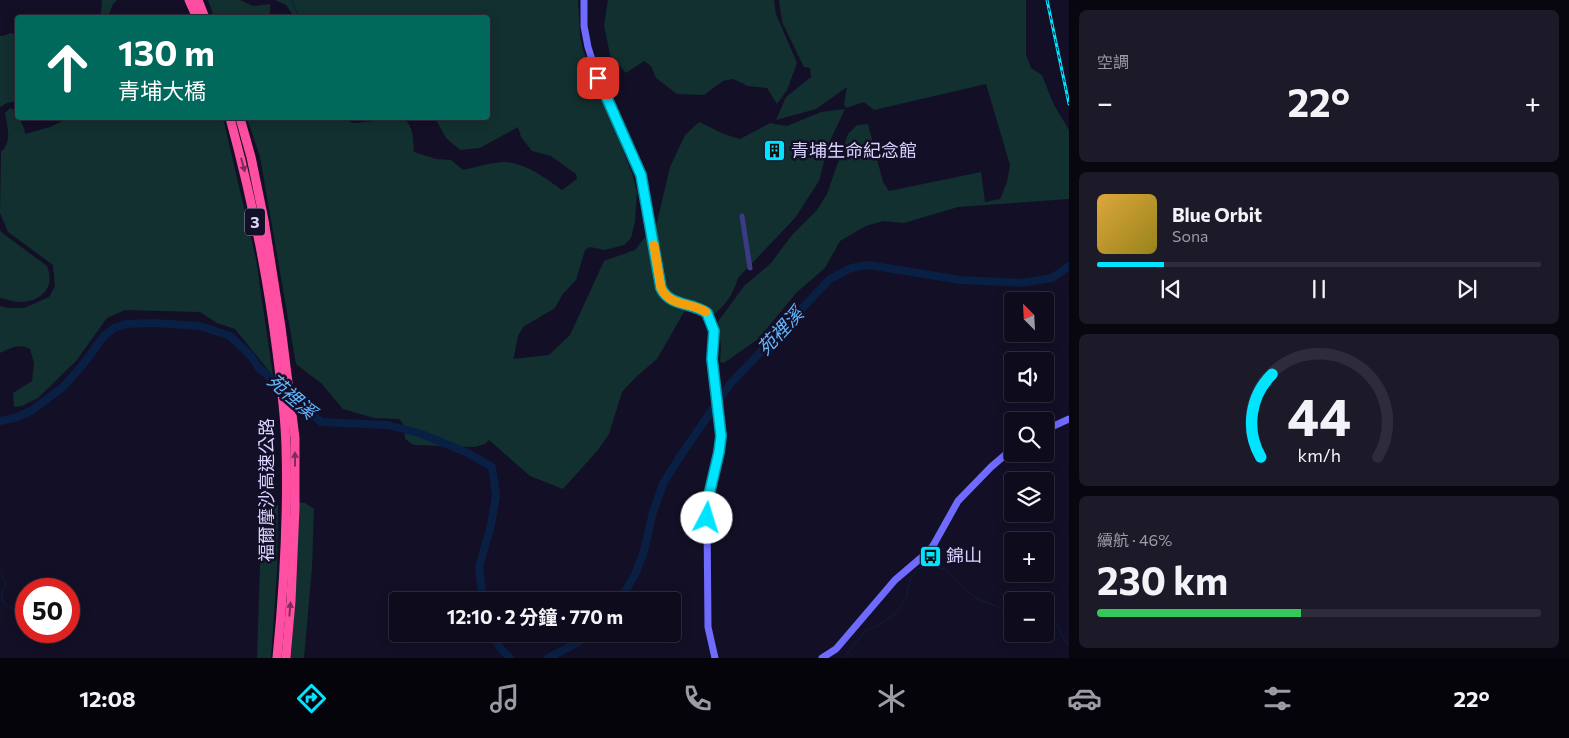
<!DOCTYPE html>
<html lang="zh-TW">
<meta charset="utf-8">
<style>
body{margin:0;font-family:Commissioner,"Noto Sans TC",sans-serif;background:#1c1929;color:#f1f3f6;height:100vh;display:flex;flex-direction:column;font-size:19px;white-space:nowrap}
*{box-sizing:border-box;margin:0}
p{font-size:16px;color:#9b9ba3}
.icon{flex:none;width:28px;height:28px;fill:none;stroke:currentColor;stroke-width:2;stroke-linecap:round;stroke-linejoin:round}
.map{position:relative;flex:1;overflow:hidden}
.sheet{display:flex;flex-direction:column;gap:10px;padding:10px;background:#08060f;width:500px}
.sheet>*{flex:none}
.guide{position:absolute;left:15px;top:15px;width:475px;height:105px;border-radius:5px;box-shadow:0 2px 12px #0003,0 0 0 1px #2e2b3b;background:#00695c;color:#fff;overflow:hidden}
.needle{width:32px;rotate:336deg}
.buttons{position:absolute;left:1004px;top:292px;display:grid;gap:10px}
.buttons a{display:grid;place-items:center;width:50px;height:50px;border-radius:5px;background:#0e0b1c;box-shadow:0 2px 12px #0003,0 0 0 1px #2e2b3b;font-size:25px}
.speed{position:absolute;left:15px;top:578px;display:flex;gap:10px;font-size:25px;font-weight:700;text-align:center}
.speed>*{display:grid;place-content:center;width:65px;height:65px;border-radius:50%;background:#0e0b1c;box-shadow:0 2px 12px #0003,0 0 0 1px #2e2b3b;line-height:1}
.speed .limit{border:8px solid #d22;background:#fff;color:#111}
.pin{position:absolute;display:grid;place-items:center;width:42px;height:42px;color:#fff;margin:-21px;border-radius:10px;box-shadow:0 2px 8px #0006}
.me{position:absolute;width:55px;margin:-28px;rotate:5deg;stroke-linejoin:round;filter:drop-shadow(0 0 4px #0008)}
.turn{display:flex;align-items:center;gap:18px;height:105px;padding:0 20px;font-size:22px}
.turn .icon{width:65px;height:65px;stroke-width:2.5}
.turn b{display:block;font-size:35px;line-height:42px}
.big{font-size:38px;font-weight:700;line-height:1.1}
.sheet .widget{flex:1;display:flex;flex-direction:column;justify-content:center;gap:8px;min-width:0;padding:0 18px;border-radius:8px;background:#1c1929}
.sheet .dial{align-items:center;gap:0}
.dial svg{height:130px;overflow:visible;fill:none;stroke:#2e2b3b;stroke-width:7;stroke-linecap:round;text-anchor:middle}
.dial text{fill:#f1f3f6;stroke:none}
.song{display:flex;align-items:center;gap:15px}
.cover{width:60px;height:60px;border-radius:8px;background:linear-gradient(135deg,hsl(40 70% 55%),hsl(50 70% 35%))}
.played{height:5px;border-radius:2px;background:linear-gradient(90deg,#00e5ff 15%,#2e2b3b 15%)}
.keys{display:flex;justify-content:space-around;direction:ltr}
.heat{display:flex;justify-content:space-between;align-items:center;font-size:28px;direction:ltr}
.charge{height:8px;border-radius:4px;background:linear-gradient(90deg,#34c759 46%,#2e2b3b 0)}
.trip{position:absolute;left:389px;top:592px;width:292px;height:50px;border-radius:5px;background:#0e0b1c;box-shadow:0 2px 12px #0003,0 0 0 1px #2e2b3b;font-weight:700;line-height:50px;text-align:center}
.tabs{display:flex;height:80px;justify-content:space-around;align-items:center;background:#06040b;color:#9b9ba3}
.tabs .icon{width:35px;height:35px}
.tabs .selected{color:#00e5ff}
.tabs b{font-size:22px;color:#f1f3f6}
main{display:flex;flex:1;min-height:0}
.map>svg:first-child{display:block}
.green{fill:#12302f}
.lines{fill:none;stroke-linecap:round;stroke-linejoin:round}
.stream{stroke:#0a1f44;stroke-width:1}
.river{stroke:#0a1f44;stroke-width:8}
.minor{stroke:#3d3a85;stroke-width:5}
.secondary{stroke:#6f6bff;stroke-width:7}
.motorway{stroke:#ff4fa3;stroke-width:9}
.rail-casing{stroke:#00e5ff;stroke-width:3}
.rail{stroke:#130f26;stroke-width:1;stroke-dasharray:4;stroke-linecap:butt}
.oneway{fill:#7d2c5e}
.route-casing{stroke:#0095a6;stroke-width:12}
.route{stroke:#00e5ff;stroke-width:9}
.slow{stroke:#f59e0b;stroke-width:9}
.labels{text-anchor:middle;stroke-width:5;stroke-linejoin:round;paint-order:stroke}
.shield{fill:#130f26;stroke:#9e99be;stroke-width:1}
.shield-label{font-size:16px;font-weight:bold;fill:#d9d4ff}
.poi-label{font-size:18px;fill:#d9d4ff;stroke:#130f26;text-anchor:start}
.street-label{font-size:18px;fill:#d9d4ff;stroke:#130f26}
.water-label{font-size:19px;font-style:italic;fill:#62b6ff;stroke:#130f26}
</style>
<main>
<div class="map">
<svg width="1069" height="658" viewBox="0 0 1069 658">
<rect width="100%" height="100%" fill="#130f26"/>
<g class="green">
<path d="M102,0H117L113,4L108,17H97L101,13Z"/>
<path d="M208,0H240L253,6L270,4V14L274,17H214Z"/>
<path d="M275,0H578L580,36L583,50L632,173L637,192L635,222L631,238L624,245L605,250L590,247L585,250L576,280L562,295L555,308L523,327L518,336L514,357L513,359L549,355L570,335L604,261L635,250L657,222L670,167L685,135L699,122L724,134L740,139L770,123L787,126L821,112L845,109L829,143L819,181L795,218L738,278C734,293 725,306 712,316L705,308L693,303L684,312L657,359L637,376L622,392L609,434L598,450L563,489L530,476L489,440L485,444L475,447L414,445L405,439L404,425L399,419L374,418L343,409L322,384L296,364L260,157L247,118H340L354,123L403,118C414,126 413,140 414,152L436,159L451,160L463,170C476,167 489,163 502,162C523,161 546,178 562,190L577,179L576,174L551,156L532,151L521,137L518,127L480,148L460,150L446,138L435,118H488V18L294,17L286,5Z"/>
<path d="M608,0H774L776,14L797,63L787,90L777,104L767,88L748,86L733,79L723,81L704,95L677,94L656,78L651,66L644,61L626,73L610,55L604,25Z"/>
<path d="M779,0H1026V55L1031,68L1042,75L1053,103L1069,130V199L958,207L904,223L883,221L866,226L840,241L825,268L797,292L758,339L724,363L720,362L721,345L717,323L744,286L771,263L792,235L817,210L827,194L848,134L857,125L868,124L883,182L889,191L981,172L985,202L1000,199L1007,182L1010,165L986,84L874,110L864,102L846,108L844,104L847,87L816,109L776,120L786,97L811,77L810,68L804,67L782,22Z"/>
<path d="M11,33L17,35V101L7,103L0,107V36H3Z"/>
<path d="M10,108L15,110L18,118H19L24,128L25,134L50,127L69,118H223L256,259L273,376L235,329L217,323L200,312L125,310L107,318L76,361L38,398L22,406L14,407L13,393L32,381L34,363L30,349C19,343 11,348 0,353V306L8,308H24L49,297L55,286L53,265L8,232L0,213L1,152C13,140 7,128 5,113Z"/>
<path d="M0,230L1,232L47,266C56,287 41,302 20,302C14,302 6,299 0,298Z"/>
<path d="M298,502L305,503L314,509L312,568L304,658H291L295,603Z"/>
<path d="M272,505H278L277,571L271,658H257L260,564L265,516L269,508Z"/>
</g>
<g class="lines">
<g class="stream">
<path d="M292,0L297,13L302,18"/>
<path d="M0,571L6,583L1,596L4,604L15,609L26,611"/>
<path d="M1045,612L1052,616L1067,644L1069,645"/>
<path d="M844,658L865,631L879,625L895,614L906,598L911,577L918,569L927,565L945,569L951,574L961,586L977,599L1012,612"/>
</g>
<g class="river">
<path d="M0,421L15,418L31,411L63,387L81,367L104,336L114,328L126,324L154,323L200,326L230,336L250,355L259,368L321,422L388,425L419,433L468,453L492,467L496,495L491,525L479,567L483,601"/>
<path d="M619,601L635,575L644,551L653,512L664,482L679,458L730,384L830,279L851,268L868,265L961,280L1021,283L1052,278L1069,266"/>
<path d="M493,634L500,648L510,658"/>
<path d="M548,658L577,643L588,634"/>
</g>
<path class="minor" d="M742,216L750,268"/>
<g class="secondary">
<path d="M584,0V26L588,47L598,78L641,175L661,288C669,307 692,302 707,313L714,331L712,359L721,436L719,452L708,499L707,518L708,627L715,658"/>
<path d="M1045,430L1069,419"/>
<path d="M822,658L836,649L895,580L929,551L934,544L958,501L991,467L1012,449"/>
</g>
<g class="motorway">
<path d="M189,0L197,18"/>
<path d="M198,0L205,18"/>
<path d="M230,118C251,195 267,272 277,352C281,383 285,414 286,446C288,517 284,588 277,658"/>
<path d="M240,118L251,157L264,220L281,327L295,438V508L291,601L286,658"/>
</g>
<defs>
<path id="rail" d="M1047,0L1069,104"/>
</defs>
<use href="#rail" class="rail-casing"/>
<use href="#rail" class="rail"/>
</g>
<defs><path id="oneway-solid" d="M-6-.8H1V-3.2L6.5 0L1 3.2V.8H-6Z" transform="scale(1.25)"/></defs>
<g class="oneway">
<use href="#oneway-solid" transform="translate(243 165) rotate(75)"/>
<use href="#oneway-solid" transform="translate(295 459) rotate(-90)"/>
<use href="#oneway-solid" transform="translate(290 609) rotate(-85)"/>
</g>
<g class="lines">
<defs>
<path id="route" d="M598,78L641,175L661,288C670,307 692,302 707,313L714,331L712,359L721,436L719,452L708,499L707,518"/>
</defs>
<use href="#route" class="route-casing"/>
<use href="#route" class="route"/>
<path class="slow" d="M654,245L661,288C670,307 691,302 706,312"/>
</g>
<defs>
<symbol id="building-square" viewBox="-11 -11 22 22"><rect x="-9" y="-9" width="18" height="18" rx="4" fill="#00e5ff" stroke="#130f26"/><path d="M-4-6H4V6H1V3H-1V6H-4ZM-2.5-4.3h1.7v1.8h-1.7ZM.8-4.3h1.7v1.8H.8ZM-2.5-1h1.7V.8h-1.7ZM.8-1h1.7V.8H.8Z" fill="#111"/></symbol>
<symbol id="bus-square" viewBox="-11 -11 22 22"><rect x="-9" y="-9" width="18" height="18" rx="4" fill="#00e5ff" stroke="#130f26"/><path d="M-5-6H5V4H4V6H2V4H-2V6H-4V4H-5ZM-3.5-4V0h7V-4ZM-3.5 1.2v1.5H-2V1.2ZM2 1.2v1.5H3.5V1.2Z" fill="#111"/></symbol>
</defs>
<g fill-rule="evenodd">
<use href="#building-square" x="762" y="138" width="25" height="25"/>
<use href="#bus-square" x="918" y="544" width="25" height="25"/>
</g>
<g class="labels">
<rect class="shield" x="245" y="208.5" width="20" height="27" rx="4"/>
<g class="shield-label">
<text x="255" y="228">3</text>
</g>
<g class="poi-label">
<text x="791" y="157">青埔生命紀念館</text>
<text x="946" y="562">錦山</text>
</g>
<g class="street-label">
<text transform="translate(267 490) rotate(-90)" y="6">福爾摩沙高速公路</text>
</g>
<g class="water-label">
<text transform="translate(780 331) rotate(-47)" y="7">苑裡溪</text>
<text transform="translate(292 396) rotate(41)" y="7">苑裡溪</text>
</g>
</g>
</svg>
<div class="buttons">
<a><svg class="needle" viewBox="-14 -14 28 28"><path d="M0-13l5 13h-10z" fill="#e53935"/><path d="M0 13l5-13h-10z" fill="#9b9ba3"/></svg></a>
<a><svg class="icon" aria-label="sound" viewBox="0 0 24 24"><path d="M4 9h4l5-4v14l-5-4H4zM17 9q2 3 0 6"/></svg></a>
<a><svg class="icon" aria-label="search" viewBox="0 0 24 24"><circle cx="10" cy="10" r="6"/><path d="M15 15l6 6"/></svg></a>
<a><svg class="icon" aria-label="layers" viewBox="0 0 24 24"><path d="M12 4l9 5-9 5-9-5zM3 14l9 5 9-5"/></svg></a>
<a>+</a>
<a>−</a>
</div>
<div class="speed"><div class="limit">50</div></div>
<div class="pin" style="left:598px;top:78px;background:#d93025"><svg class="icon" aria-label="arrive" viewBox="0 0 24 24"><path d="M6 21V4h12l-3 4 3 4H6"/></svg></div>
<svg class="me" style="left:707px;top:518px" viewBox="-20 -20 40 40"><circle r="19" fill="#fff"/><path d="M0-13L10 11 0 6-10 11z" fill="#00e5ff"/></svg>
<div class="trip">12:10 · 2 分鐘 · 770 m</div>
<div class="guide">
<div class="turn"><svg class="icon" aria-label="ahead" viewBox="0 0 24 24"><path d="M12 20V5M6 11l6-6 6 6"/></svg><div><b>130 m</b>青埔大橋</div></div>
</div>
</div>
<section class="sheet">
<div class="widget"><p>空調</p>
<div class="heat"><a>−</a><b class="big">22°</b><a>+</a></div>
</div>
<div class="widget">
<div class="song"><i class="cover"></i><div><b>Blue Orbit</b><p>Sona</p></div></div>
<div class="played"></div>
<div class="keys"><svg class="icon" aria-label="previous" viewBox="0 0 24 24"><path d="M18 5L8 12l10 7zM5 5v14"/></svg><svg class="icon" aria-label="pause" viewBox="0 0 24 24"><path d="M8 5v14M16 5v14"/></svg><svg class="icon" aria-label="next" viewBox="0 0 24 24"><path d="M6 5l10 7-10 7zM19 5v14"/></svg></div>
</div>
<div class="widget dial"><svg viewBox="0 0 100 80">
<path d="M14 69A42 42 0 1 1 86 69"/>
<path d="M14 69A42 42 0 0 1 21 18" stroke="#00e5ff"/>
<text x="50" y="56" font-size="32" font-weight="700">44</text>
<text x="50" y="72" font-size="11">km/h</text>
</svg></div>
<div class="widget"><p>續航 · 46%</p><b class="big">230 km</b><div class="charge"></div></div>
</section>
</main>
<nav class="tabs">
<b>12:08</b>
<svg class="icon selected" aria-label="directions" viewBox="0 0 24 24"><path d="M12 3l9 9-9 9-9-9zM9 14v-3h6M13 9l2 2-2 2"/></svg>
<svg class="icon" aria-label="music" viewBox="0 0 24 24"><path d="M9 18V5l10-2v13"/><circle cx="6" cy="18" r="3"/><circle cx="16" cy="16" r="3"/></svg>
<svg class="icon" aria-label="phone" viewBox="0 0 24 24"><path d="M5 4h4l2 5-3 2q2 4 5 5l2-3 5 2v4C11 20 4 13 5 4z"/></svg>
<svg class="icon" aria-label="climate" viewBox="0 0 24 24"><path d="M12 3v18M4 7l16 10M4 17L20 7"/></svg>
<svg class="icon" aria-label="car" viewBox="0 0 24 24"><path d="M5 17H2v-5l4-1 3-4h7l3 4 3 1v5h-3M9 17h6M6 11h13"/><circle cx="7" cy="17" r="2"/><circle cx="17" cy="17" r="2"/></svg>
<svg class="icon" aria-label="filters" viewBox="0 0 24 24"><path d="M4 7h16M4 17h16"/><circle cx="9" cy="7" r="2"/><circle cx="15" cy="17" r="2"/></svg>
<b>22°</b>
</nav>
